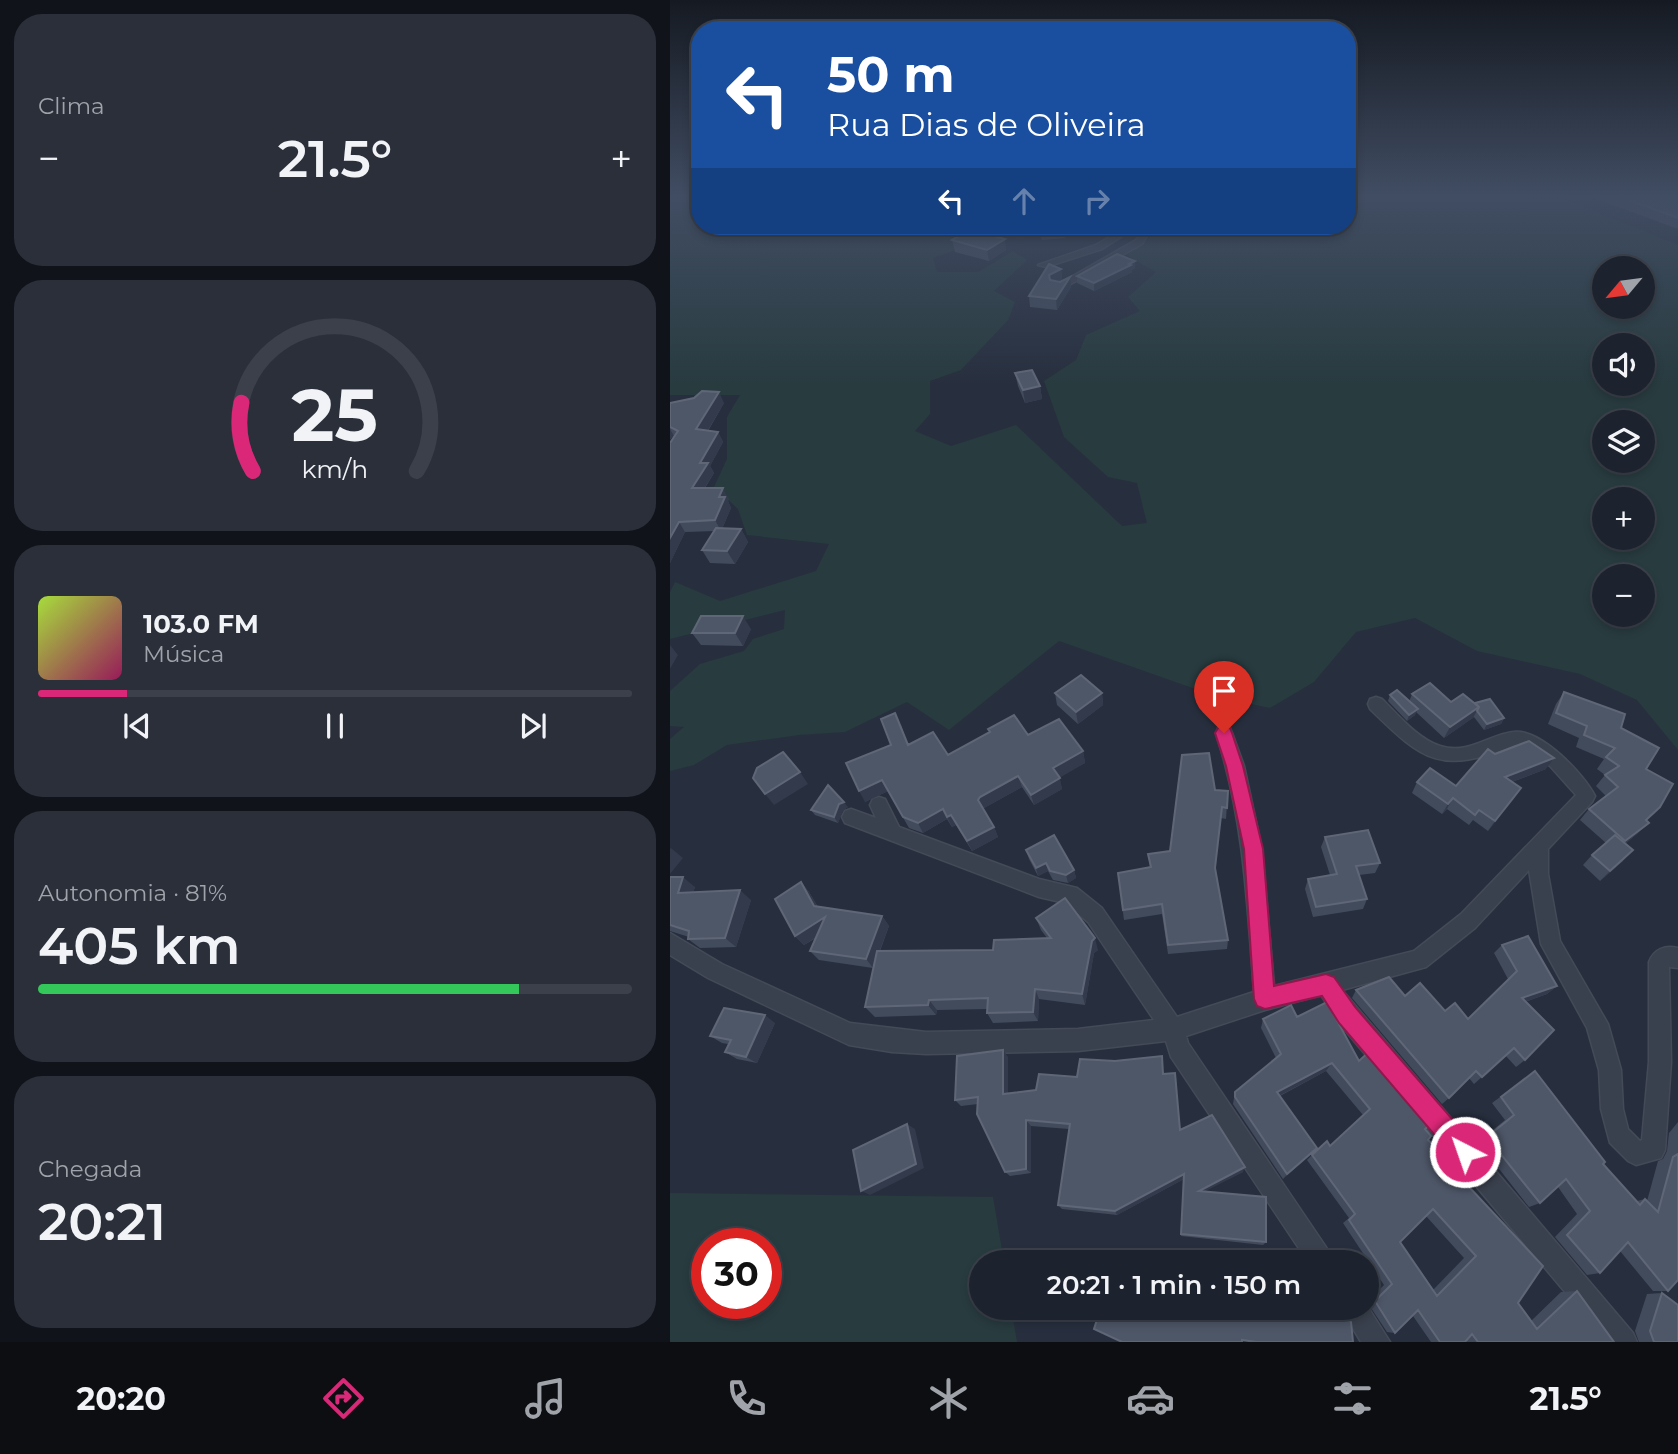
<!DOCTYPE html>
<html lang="pt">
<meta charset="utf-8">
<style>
body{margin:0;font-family:Montserrat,sans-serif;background:#2a2f3a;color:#f1f3f6;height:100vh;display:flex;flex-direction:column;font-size:26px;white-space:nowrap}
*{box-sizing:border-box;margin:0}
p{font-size:23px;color:#a0a4aa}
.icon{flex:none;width:38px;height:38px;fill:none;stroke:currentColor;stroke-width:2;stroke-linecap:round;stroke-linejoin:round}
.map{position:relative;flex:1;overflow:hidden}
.side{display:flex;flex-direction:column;gap:14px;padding:14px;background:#101319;width:670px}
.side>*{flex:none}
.banner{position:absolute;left:21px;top:21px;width:665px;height:214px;border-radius:28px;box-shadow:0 4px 10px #0003,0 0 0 2px #3b404a;background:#1a4fa0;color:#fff;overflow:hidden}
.needle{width:46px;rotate:241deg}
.controls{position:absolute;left:922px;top:256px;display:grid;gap:14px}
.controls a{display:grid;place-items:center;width:63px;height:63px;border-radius:50%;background:#1d232e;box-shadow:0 4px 10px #0003,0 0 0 2px #3b404a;font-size:35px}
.speed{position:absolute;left:21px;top:1228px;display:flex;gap:14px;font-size:35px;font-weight:700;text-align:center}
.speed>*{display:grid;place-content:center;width:91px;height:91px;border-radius:50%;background:#1d232e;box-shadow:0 4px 10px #0003,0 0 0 2px #3b404a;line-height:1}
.speed .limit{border:10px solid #d22;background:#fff;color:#111}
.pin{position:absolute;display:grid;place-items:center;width:60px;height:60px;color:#fff;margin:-72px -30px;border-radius:50% 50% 50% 0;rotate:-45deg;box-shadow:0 0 7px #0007}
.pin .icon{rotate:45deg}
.me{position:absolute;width:77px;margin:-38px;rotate:319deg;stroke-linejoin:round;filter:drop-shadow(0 0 5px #0008)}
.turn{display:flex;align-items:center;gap:24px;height:147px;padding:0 21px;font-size:32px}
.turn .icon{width:91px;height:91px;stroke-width:2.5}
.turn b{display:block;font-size:49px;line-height:60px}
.lanes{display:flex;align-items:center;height:66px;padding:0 21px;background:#0003;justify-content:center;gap:35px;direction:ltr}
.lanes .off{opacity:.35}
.big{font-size:52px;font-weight:600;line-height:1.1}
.side .widget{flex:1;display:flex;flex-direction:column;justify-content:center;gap:10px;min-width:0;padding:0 24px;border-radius:28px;background:#2a2f3a}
.side .dial{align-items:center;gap:0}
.dial svg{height:182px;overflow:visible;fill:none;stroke:#3b404a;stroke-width:7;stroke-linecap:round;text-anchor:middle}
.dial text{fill:#f1f3f6;stroke:none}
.song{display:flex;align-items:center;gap:21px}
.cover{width:84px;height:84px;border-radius:10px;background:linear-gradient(135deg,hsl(80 70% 55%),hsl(330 70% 35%))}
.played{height:7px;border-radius:4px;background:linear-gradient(90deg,#db2777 15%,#3b404a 15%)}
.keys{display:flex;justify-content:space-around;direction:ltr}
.heat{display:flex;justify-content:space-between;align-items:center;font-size:38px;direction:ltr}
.charge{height:10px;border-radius:5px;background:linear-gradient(90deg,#34c759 81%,#3b404a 0)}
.trip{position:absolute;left:299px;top:1250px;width:410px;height:70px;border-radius:35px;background:#1d232e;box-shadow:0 4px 10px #0003,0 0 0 2px #3b404a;font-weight:600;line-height:70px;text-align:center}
.dock{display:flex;height:112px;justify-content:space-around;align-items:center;background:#0c0e12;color:#a0a4aa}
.dock .icon{width:49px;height:49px}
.dock .active{color:#db2777}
.dock b{font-size:32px;color:#f1f3f6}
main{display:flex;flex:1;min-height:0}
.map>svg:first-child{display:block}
.green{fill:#283b3f;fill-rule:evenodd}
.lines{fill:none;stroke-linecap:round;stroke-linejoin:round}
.minor-casing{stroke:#444a57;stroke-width:3}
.minor{fill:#3a414e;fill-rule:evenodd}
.wall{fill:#424b5c;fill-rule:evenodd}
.shaded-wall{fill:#323a4b}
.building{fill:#4e5768;stroke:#5f6777;stroke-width:2;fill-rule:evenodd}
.route{fill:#db2777;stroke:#8e194d;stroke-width:2}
</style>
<main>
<section class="side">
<div class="widget"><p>Clima</p>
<div class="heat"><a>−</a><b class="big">21.5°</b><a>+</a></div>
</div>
<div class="widget dial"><svg viewBox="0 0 100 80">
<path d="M14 69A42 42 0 1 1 86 69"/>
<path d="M14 69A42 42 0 0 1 9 39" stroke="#db2777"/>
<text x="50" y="56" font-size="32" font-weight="700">25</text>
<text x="50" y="72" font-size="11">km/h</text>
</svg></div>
<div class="widget">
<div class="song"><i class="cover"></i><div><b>103.0 FM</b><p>Música</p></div></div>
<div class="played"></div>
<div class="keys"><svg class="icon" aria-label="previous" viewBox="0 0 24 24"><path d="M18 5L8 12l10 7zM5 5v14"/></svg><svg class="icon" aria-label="pause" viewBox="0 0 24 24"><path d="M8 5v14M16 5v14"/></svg><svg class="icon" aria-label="next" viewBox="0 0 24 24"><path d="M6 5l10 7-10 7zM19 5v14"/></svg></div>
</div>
<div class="widget"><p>Autonomia · 81%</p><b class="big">405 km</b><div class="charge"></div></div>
<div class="widget"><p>Chegada</p><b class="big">20:21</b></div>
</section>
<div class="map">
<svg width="1008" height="1342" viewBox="0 0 1008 1342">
<rect width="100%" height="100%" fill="#272f3e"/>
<g class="green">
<path d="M0,197H30V226H185L191,230L225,226H284L281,234L289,249L263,258L267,272H308L343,251L357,260L324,291L345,302L338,320L291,370L260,381V414L245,431L281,446L346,425L452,526L477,523L467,483L438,477L394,437L374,381L406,360L416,335L470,311L458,297L486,272L456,255L489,231L548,230L551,226H677V197H888L1008,245V750L967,700L910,674L807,651L745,618L686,632L644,682L600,708L548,697L389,641L279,730L237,702L175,732L129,735L57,745L24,765L0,771V739L14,727L0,726V691L30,664L74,651L83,639L114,629L115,610L0,639V592L5,582L50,601L146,571L159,544L77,535L68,509L44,487L57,459V417L70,395H0ZM934,268H973V306H934ZM934,345H973V383H934ZM934,422H973V460H934ZM934,499H973V537H934ZM934,576H973V614H934Z"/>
<path d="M0,1193L323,1197L334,1262H312V1307H341L347,1342H0ZM37,1244H96V1304H37Z"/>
</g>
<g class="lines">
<defs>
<g id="minor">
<path d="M385,226H445L441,229H389Z"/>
<path d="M458,226H468L432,249L376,267L368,265L426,245Z"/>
<path d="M475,226H483L472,244L390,290L382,288L466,240Z"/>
<path d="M706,697L712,699C728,715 748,739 770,746C799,755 818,735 843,732C870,728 914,774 925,796L922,802L878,849V874L890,941L938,1024L951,1070L953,1109L958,1129L970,1141L972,1140L979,1062V962C984,949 995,945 1008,948V968L999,967L1001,1062L995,1150L991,1158L966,1165L958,1161L940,1143L931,1109L929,1070L917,1028L871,944L859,870L805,928L756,967L672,990L963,1333L967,1342H937L669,1023L651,995L595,1010L516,1036L518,1043L666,1262H638L501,1057L496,1041L408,1051L256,1054L222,1052L179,1045L38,978L0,955V933L52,964L180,1023L256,1032L408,1029L484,1020L418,922L395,903L369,897L175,823L172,817L175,811L181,809L206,818L200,805L203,799L209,797L215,799L229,827L369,879L407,888L432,908L507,1017L584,992C577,901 574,820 546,733L548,728L554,726L560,728L562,733L574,766L592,850L604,986L744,951L791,914L906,795L880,766L845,745C771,775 754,762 700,709L698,704L700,699Z"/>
<path d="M696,1304L720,1342H691L670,1307H696Z"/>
</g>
</defs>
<use href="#minor" class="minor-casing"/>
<use href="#minor" class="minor"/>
</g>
<g class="wall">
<path d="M1008,197V229L924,198V197Z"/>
<path d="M366,226H394L395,238L372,240Z"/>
<path d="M326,236L336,250L319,261L285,252L282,240Z"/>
<path d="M465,261V268L461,270L462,272L424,291L407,283V276Z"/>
<path d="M391,269L392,279L388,282L401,287L387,310L360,307L359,296Z"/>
<path d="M345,373L370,386L372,399L355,403L348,386Z"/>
<path d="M0,403H54L38,431L48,432L53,442L40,466L44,473L35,488L59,499L58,501L61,508L52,529H71L78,542L65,564L40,563L32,550L45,531L15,532L0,563V443L4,436L0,439Z"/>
<path d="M81,629L73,646L31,645L22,633Z"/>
<path d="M894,692L951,728L976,769L977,821L968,833L955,844L953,861L930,881L913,865L922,855L936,843L910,820L919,809L936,796L926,786L935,775L927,769L934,759L906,747L909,738L878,724L886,704Z"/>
<path d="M385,693H432L433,705L408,724L387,705Z"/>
<path d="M742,694L781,702L805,703L834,718L831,724L814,730L804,717L774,738L746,712L745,715L737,721L718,701L720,695L739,702Z"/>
<path d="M231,725L238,745L278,755L319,732L318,729L358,735L413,751L415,763L389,777L392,789L364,805L352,787L314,808L313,809L324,827L328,837L302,851L286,825L282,827L277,819L253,833L239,828L218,791L195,802Z"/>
<path d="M825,754L876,769L842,782L851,788L818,831L803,820L799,825L777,809L772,814L742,793L747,782L786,786Z"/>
<path d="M545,790L558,791L556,819L551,818L545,869L558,940L557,949L498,954L492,914L454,920L448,873L480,868L478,854L500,851Z"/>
<path d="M178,807L173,810L168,823L145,815L141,810Z"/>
<path d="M655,837L710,863L705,873L689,875L697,899L693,909L643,917L635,889L638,879L660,875L651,847Z"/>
<path d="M356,850L404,870L406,878L398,883L383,880L378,871L368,876L359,859Z"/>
<path d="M0,877L25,887L23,892L81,900L66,947L30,948L18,939L19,937L0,931Z"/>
<path d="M131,882L139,892L148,907L212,916L219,926L210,951L323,950L377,938L371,930L366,918L428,950L424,953L415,1005L369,999L368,1021L323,1023L317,1013V1009L267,1010L266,1015L205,1017L195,1007L203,968L149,960L140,951L146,938L134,945L125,936Z"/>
<path d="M832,945L887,986L877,994L855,1002V1060L846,1067L836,1056L804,1084L799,1078L779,1098L772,1104L682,998L686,990L735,996L775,1011L798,1019L838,979L824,953Z"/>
<path d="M627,1017L689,1061L755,1129L758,1140L771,1157L848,1303L861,1321L891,1292L907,1291L944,1342H797L796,1341L795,1342H761L743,1316L725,1333L717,1332L697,1302L714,1285L673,1223L679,1218L637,1160L642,1155L660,1146L693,1115L656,1071L610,1096L642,1153L613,1179L563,1104L565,1092L606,1058L591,1028L593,1019ZM756,1216L794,1258L763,1290L730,1242Z"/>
<path d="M105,1023L87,1063L67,1059L55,1052L58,1044L52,1043L40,1036Z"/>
<path d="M338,1057V1094L366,1090L407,1077L493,1074L510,1130L573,1172L534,1191L596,1242L593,1245L511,1236L514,1179L447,1215L392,1209L388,1205L399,1129L361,1126V1173L340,1176L335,1172L308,1104L291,1106L285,1100Z"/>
<path d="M865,1071L933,1164L967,1201L975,1199L977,1201L988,1161L993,1159L997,1151L999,1133L1008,1122V1280L998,1291H983L950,1251L930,1273L917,1275L885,1237L907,1214L888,1187L870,1203L859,1207L808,1142L835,1120L822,1103Z"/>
<path d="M992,1293L1008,1342H969L965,1331L977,1294Z"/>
</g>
<g class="shaded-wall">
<path d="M324,226H326V238L314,234Z"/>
<path d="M335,239L336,250L319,261L317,250Z"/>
<path d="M465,261V268L461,270L462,272L424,291V283Z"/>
<path d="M391,269L392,279L381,286L379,275Z"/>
<path d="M400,277L401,287L387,310L386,299Z"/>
<path d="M370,386L372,399L355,403L353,390Z"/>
<path d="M49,392L54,403L32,440L26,429Z"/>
<path d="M0,429L4,436L0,439Z"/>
<path d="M48,432L53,442L40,466L44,473L28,498L22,488L30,463Z"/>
<path d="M53,488L59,499L58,501L61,508L51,531L45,520L49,497Z"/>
<path d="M9,522L15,532L0,563V538Z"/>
<path d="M71,529L78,542L65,564L57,551Z"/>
<path d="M73,616L81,629L73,646L65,633Z"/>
<path d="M0,645L8,655L0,669Z"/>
<path d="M432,693L433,705L408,724L406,712Z"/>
<path d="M809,707L803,718L774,738L780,727Z"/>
<path d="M748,709L745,715L737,721L739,715Z"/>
<path d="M834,718L831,724L814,730L817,724Z"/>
<path d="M413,751L415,763L386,780L383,768Z"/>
<path d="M884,758L876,769L828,787L835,777Z"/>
<path d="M130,772L138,784L104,805L95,794Z"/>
<path d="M348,776L352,787L314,808L312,810L308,800L310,797Z"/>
<path d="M390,778L392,789L364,805L361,795Z"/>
<path d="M212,780L218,791L195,802L189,791Z"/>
<path d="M851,788L844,799L818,831L825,821Z"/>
<path d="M783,798L777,809L772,814L778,804Z"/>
<path d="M174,802L178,807L173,810L168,823L164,817L169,804Z"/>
<path d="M273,809L277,819L253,833L248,823Z"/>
<path d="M281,815L286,825L282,827L277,817Z"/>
<path d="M979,823L968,833L945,852L955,841Z"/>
<path d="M324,827L328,837L302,851L297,841Z"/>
<path d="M1,848L13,858L0,874V849Z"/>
<path d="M963,850L953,861L930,881L940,871Z"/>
<path d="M376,863L378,871L368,876L366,868Z"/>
<path d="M404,870L406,878L398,883L396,875Z"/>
<path d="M13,877L25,887L19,903L8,893Z"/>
<path d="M131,882L139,892L153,916L144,906Z"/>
<path d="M70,890L81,900L66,947L55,938Z"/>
<path d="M212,916L219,926L203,968L196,959Z"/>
<path d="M155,917L163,926L134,945L125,936Z"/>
<path d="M425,938L428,950L424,953L415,1005L412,994L422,941Z"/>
<path d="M887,986L877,994L843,1006L852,998Z"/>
<path d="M365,989L369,999L368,1021L363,1012Z"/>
<path d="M259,1000L267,1010L266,1015L258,1005Z"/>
<path d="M95,1015L105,1023L87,1063L76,1057Z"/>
<path d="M333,1050L338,1057V1101L333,1094Z"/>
<path d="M662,1063L656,1071L603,1099L607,1092Z"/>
<path d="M356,1120L361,1126V1173L356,1169Z"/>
<path d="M237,1124L245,1129L254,1168L200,1195L191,1191Z"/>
<path d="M647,1148L642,1153L613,1179L617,1174Z"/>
<path d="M575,1167L573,1172L528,1195L529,1191Z"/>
<path d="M514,1174V1179L447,1215L445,1211Z"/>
</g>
<g class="building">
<path d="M950,197H1008V218Z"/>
<path d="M305,226H324V228L314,234L305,231Z"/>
<path d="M369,226H394V228L371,230Z"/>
<path d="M300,229L335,239L317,250L282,240Z"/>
<path d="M447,254L465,261L459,264L461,265L424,283L407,276Z"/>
<path d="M379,264L391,269L379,275L380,280L390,282L400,277L386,299L359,296Z"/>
<path d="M362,370L370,386L353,390L345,373Z"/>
<path d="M32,391L49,392L26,429L48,432L30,463H38L22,488H53L49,497H55L45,520L9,522L0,538V443L8,431L0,427V403L24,398Z"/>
<path d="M46,528L71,529L57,551L32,550Z"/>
<path d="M31,616H73L65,633H22Z"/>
<path d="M411,675L432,693L406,712L385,693Z"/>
<path d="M760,683L781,702L793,694L809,707L780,727L742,694Z"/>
<path d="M727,690L748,709L739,715L720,695Z"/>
<path d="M894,692L955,714L951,728L989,748L976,769L1003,784L990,807L976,820L979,823L955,841L919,809L948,787L935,775L949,766L936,757L945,748L914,735L917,726L886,713Z"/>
<path d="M820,699L834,718L817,724L807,711L809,707L805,703Z"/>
<path d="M225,713L238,745L263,732L278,755L320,732L318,729L344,715L358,735L389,719L413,751L383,768L390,778L361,795L348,776L310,797L308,800L324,827L297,841L281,815L277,817L273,809L248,823L233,817L212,780L189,791L176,763L221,745L211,719Z"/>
<path d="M859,741L884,758L835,777L851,788L825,821L809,810L805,815L783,798L778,804L747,782L760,768L786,786L818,749L825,754Z"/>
<path d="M113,752L130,772L95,794L83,778L87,768Z"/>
<path d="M539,753L545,790L558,791L557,808L552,807L545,868L558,940L498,945L492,904L453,910L448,873L481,867L478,854L500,851L512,755Z"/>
<path d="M158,785L174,802L169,804L164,817L141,810Z"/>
<path d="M698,830L710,863L686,866L697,899L646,907L638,879L667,874L655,837Z"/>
<path d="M384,835L404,870L396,875L380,871L376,863L366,868L356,850Z"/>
<path d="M945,835L963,850L940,871L922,855Z"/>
<path d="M0,877H13L8,893L70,890L55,938L18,939L19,931L0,925Z"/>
<path d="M131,882L144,906L212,916L196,959L140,951L155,917L125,936L105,899Z"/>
<path d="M395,898L425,938L422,941L412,994L365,989L363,1012L317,1013L318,998L259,1000L258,1005L195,1007L207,951L323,950L324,940L381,938L366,918Z"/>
<path d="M858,936L887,986L852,998L884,1030L855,1060L844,1048L812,1077L806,1071L779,1098L686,990L719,977L735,996L750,983L775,1011L785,1003L798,1019L847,971L832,945Z"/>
<path d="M657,1002L689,1061L701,1050L763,1122L755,1129L761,1136L758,1140L773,1154L771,1157L873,1266L848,1303L867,1329L907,1291L944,1342H808L802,1334L795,1342H770L748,1310L725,1333L705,1301L722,1284L679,1220L685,1214L642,1155L657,1141L660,1146L700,1109L662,1063L607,1092L647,1148L617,1174L565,1097V1092L611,1054L593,1019L621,1005L627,1017ZM763,1209L806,1256L767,1296L730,1242Z"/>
<path d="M54,1008L95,1015L76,1057L55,1052L61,1040L40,1036Z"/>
<path d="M333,1050V1094L366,1090L369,1074L407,1077L410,1059L445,1061L492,1056L493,1074L505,1073L510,1130L542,1115L575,1167L529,1191L596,1197V1242L511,1234L514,1174L445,1211L388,1205L400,1124L356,1120V1169L335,1172L307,1114L308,1097L285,1100L287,1056Z"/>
<path d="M865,1071L935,1162L933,1164L970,1205L975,1199L988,1212L1003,1157L1008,1154V1280L998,1291L958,1242L930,1273L897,1235L920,1211L896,1179L870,1203L817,1137L844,1115L831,1097Z"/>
<path d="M237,1124L246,1164L191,1191L183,1150Z"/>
<path d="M992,1293L1008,1305V1342H984L980,1331Z"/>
<path d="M431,1307H622V1311L677,1315L681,1322L683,1342H586L572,1340V1342H452L424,1329Z"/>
</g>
<linearGradient id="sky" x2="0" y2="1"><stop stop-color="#151a22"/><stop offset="0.51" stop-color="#414d63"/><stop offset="1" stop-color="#414d63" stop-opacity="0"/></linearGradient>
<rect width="1008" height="385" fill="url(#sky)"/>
<path class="route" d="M554,726L560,728L562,733L573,766L593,849L604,986L656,974L664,977L685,1007L803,1143L807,1152L803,1160L795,1164L786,1160L669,1023L652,996L595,1009L587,1006L584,999L574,849L556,766L545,733L548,728Z"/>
</svg>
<div class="controls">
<a><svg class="needle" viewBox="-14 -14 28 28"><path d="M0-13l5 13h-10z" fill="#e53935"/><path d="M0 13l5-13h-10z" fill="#a0a4aa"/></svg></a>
<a><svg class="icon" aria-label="sound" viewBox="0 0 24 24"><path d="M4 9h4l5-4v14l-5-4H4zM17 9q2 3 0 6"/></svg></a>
<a><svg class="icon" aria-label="layers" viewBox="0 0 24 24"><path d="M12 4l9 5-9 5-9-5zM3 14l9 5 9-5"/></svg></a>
<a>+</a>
<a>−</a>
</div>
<div class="speed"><div class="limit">30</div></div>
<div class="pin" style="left:554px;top:733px;background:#d93025"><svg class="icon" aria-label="arrive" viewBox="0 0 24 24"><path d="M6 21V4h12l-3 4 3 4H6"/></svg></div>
<svg class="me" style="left:795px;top:1152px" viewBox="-20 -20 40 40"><circle r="17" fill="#db2777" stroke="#fff" stroke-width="3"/><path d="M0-11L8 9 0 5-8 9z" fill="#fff"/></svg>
<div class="trip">20:21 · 1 min · 150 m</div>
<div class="banner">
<div class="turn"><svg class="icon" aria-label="left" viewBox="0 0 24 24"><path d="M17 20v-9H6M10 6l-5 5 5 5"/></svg><div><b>50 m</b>Rua Dias de Oliveira</div></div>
<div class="lanes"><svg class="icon" aria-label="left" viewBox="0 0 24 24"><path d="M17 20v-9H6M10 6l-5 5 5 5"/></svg><svg class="icon off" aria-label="ahead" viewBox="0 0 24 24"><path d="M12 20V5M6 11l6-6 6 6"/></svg><svg class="icon off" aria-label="right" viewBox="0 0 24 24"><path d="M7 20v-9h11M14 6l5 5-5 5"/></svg></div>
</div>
</div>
</main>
<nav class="dock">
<b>20:20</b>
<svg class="icon active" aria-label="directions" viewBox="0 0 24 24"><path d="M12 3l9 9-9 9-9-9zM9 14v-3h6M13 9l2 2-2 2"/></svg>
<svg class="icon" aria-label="music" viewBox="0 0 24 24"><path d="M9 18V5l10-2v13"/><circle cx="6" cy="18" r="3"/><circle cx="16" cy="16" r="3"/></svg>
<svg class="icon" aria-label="phone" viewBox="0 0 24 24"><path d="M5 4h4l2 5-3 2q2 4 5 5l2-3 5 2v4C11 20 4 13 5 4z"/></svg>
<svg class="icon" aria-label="climate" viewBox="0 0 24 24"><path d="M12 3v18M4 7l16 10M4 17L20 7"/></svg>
<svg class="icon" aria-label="car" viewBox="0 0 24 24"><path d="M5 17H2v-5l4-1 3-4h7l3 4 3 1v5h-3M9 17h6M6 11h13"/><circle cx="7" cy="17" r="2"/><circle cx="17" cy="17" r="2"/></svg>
<svg class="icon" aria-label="filters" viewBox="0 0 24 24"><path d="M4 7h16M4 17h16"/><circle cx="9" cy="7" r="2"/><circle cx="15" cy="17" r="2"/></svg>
<b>21.5°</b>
</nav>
